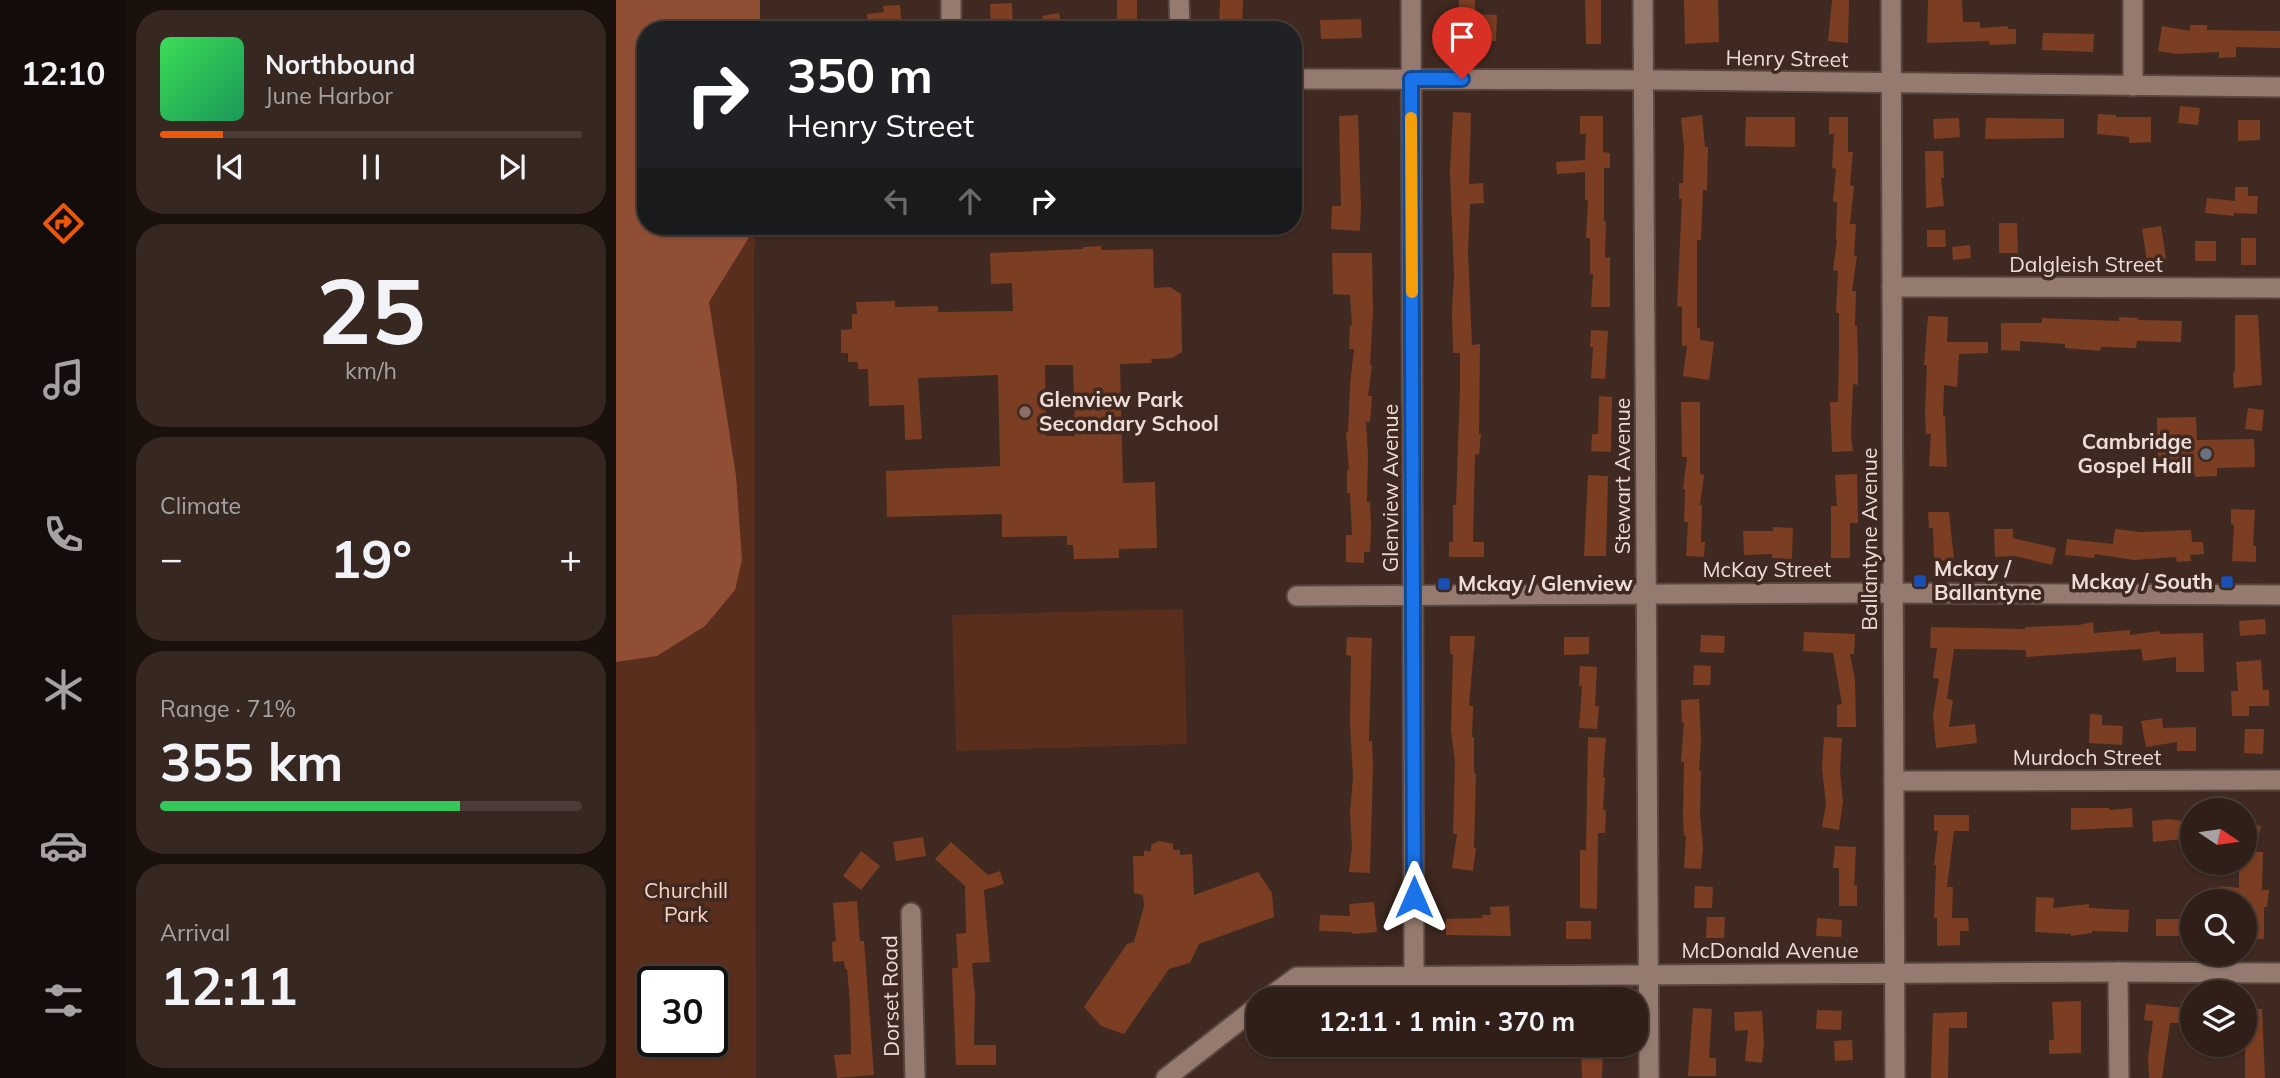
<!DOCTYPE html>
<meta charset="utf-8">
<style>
body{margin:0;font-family:Mulish,sans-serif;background:#372721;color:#f1f3f6;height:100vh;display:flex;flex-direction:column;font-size:26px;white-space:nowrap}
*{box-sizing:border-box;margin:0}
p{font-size:23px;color:#a7a2a2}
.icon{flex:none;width:38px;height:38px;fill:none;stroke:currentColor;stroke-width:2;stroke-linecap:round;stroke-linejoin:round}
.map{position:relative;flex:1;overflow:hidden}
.side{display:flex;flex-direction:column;gap:10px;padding:10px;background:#1a110d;width:490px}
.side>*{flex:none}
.guide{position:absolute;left:21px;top:21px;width:665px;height:214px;border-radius:28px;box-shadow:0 2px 5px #0004,0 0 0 2px #4a3d37;background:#202124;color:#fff;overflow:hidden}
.needle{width:46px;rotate:103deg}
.fabs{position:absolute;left:1564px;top:798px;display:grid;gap:14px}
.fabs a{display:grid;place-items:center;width:77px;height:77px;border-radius:50%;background:#2f1f18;box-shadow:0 2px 5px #0004,0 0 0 2px #4a3d37;font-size:35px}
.speed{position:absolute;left:21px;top:966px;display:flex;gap:14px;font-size:35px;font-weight:700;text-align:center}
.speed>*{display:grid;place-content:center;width:91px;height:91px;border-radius:50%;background:#2f1f18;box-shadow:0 2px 5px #0004,0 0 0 2px #4a3d37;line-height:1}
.speed .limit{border:4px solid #111;border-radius:10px;background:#fff;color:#111}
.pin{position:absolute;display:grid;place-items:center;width:60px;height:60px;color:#fff;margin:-72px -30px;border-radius:50% 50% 50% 0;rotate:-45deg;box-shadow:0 0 7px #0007}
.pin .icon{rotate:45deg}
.me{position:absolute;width:77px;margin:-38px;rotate:0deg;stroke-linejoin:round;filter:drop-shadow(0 0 5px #0008)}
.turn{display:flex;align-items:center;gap:24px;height:147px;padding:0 35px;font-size:32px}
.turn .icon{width:91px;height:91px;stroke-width:2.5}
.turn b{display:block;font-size:49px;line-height:60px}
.lanes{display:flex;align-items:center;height:66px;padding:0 35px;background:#0003;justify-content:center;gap:35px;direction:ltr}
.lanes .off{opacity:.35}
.big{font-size:52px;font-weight:700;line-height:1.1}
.side .tile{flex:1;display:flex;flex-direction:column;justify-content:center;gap:10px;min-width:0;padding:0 24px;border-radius:28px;background:#372721}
.side .dial{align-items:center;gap:0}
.dial b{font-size:91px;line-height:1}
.song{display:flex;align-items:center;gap:21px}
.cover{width:84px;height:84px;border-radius:10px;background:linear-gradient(135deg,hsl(130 70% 55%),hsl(150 70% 35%))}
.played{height:7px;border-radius:4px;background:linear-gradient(90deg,#ea580c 15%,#4a3d37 15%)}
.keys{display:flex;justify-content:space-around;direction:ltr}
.heat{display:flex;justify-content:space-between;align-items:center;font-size:38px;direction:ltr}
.charge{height:10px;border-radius:5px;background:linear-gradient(90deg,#34c759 71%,#4a3d37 0)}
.trip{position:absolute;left:630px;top:987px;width:402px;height:70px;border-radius:28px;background:#2f1f18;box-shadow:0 2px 5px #0004,0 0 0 2px #4a3d37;font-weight:700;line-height:70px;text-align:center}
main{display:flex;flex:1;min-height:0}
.menu{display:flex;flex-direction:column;width:126px;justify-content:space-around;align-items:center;background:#130c0a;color:#a7a2a2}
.menu .icon{width:49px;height:49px}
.menu .selected{color:#ea580c}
.menu b{font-size:32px;color:#f1f3f6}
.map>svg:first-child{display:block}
.green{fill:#5a2e1c;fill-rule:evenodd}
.forest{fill:#904f35}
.building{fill:#7c3e23;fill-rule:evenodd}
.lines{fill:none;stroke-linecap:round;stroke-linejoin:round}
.minor-casing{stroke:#59463f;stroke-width:23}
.minor{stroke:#957a6f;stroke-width:19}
.route-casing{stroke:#114b97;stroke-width:18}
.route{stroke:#1a73e8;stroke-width:12}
.slow{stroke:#f59e0b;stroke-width:12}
.education-dot{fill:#8d6e63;stroke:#3f2920;stroke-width:2.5}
.worship-dot{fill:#6b7280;stroke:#3f2920;stroke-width:2.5}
.transit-dot{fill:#1a4fb4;stroke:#3f2920;stroke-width:2.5}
.labels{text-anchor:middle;stroke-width:7;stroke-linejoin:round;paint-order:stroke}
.street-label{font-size:21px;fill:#edddd7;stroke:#3f2920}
.poi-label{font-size:21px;font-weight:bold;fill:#edddd7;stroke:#3f2920;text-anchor:start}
.park-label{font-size:21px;fill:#fcd4c4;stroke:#3f2920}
</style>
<main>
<nav class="menu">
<b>12:10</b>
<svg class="icon selected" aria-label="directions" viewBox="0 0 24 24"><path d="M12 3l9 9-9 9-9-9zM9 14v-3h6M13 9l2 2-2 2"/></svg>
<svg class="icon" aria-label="music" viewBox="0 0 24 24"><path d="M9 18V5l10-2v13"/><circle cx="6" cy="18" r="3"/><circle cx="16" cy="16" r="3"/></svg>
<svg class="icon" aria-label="phone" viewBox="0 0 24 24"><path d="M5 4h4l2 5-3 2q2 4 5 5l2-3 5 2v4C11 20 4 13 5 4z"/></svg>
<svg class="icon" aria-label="climate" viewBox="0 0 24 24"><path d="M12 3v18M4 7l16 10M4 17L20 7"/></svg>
<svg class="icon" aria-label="car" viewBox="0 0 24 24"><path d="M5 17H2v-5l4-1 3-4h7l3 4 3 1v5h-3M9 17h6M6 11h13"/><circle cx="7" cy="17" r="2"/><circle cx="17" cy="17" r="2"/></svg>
<svg class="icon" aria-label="filters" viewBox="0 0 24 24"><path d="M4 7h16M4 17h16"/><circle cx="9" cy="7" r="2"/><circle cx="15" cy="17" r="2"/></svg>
</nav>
<section class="side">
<div class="tile">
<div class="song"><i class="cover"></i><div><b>Northbound</b><p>June Harbor</p></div></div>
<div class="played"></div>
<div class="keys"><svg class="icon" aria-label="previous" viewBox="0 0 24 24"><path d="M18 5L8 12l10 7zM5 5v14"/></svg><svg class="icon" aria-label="pause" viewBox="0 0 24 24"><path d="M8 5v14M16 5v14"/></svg><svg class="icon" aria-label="next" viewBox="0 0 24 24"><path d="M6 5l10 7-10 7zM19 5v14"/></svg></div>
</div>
<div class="tile dial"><b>25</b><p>km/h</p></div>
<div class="tile"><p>Climate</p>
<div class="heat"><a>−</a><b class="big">19°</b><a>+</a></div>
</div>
<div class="tile"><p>Range · 71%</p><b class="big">355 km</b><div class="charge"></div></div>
<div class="tile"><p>Arrival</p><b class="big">12:11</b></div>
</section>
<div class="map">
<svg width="1664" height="1078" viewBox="0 0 1664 1078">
<rect width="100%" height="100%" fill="#3f2920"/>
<g class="green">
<path d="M0,0H144V30H30V226H140L138,253L140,1078H0ZM37,982H96V1041H37Z"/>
<path d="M567,609L571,744L340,751L336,615Z"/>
</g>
<path class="forest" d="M0,0H144V30H30V226H140L93,302L120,476L126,560L119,590L89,626L41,656L0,662Z"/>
<g class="building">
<rect x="501" y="0" width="20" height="27"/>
<path d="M604,0H627L626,30H603Z"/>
<path d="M843,0H859V14L881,15L880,41L840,39Z"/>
<path d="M969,0H985V44H970Z"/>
<path d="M1068,0H1102L1103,42L1069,44Z"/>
<path d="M1216,0H1233L1232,43L1212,41Z"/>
<path d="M1312,0H1346L1347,22H1364V28L1392,26V29H1400V44L1374,45L1373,41L1311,43Z"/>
<path d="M396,3L397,28L375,29L374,4Z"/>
<path d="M284,5L286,30H252L251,14L268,12L267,6Z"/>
<path d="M443,13L445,28L429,30L426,16Z"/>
<path d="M745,19L746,38L705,39L704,20Z"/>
<path d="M1574,25H1591V30L1664,31V48L1620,47V57L1603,58V52L1560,54L1542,51L1546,26L1574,31Z"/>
<path d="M1427,33L1478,34L1477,52L1426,50Z"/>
<path d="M1564,106L1584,108L1582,125L1562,123Z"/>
<path d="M837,112L855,113L853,184L867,183L868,203L854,204L852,252L856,345L864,344L863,434H865L863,455L859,454L857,542H868V557H833V542H837V505H840L844,387V353H837L836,311L838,275L834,171Z"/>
<path d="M1482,114L1500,115V117H1535V142L1513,143V137L1481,134Z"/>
<path d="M742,115L745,207L744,231L715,229L716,206H725L723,116Z"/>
<path d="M1086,115L1089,147H1092L1091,190H1087L1085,240H1081V328H1084V340L1098,342L1093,380L1067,376L1071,346H1066V307L1061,306L1066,199H1063V183H1067L1068,147L1065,118Z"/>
<path d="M964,116H987V152L994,153V168H988V221H990L989,258L994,257V307H975L977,274H974V238H970L972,200H969V172L941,174L940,162L969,160L970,134H964Z"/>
<path d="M1130,117H1179V147L1129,146Z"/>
<path d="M1213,117H1232V152H1237L1234,185L1238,186L1234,224H1240L1238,256H1241L1236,291H1240L1239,326H1241L1242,361V385L1237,384L1235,435L1237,451L1216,452L1214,402H1222L1223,350V313H1220L1222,271L1217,270L1221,240H1220L1221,202H1217L1220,169L1216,168L1218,134H1213Z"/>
<path d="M1343,118L1344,137L1318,139L1317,119Z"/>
<path d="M1370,118L1448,119V138L1369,139Z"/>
<path d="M1622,120H1644V140L1622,141Z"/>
<path d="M1309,151H1327L1328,178H1325L1328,206L1310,208Z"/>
<path d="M1619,187H1632V196H1642L1641,214L1618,213V216L1589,213L1591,198L1619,201Z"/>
<path d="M1383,223H1401L1402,253H1383Z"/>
<path d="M1545,226L1550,259L1531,261L1526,229Z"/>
<path d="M1311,230H1329L1330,247H1311Z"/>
<rect x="1625" y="238" width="15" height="27"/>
<rect x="1579" y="241" width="21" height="20"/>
<path d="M1354,245L1355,258L1337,260L1336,247Z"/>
<path d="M485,246V250L537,249L538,288L554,287L565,294L566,352L556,358L535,359L536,363L504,364L507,483L539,482L541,548L503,549V558L458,559L457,545H451V536L386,537V514L271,517L270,471L384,466L382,375L302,378L306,439L289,440L288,405L253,406L252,369H242V362H232V353H225V330L236,329V314H241L240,302L279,301V307L322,306V312L397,311L396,283L375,284L374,253L467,249V247ZM429,365H457L459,436H430Z"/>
<path d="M716,253H756L757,313L754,365H756L752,396H756L754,422H750L752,454L751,502H754L755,528L754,552H748V563L730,562V535H736L734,493H731V470H733L730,433L732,432L734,385L738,349H733L734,325H736L734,295L717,294Z"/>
<path d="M1619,315H1642L1646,385L1618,388L1617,372L1619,371Z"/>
<path d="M1312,316L1332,317L1331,342H1372V353L1343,354L1341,387L1328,385L1327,416H1329L1331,467L1313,466L1315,434H1310L1309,413L1311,365H1308Z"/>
<path d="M1503,317L1522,318V320L1566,321L1565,342L1521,341L1520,348L1485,347L1484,351L1449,348V344L1404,341V351L1385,350V323H1426V318L1503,321Z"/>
<path d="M975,330L992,331L989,379L975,378L977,347H974Z"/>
<path d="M983,396L996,397L995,452L975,451L976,434H982Z"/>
<path d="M1065,402H1084V474L1088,475L1084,505H1086L1085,542H1089L1088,557L1070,556L1072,522H1068L1069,489H1067L1071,457H1066Z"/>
<path d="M1632,408L1648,410L1646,431L1629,429Z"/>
<path d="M1580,417L1581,440L1638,439L1639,467L1601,468V476L1579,477V474L1551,475V468H1542L1541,418Z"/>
<path d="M1241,474L1242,523H1234V558H1215V506H1221L1219,475Z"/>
<path d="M972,475L992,476L990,556H968Z"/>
<path d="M1615,509L1639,510L1637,546H1640V562L1616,561L1618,525L1615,524Z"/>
<path d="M1312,512H1333L1338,560L1318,561L1317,528H1313Z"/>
<path d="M1157,527L1177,528L1176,559L1156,558V554L1128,555L1127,531H1157Z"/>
<path d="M1378,529H1397V538L1440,548L1436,565L1399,556L1379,557Z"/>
<path d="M1499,529L1525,532L1575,530L1576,542H1587L1588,554L1574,555L1575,561L1561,562L1560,557L1518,560L1479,554L1478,558L1449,555L1451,539L1497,544Z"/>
<path d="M1649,619L1650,634L1624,636L1623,621Z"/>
<path d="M1477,622L1478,633L1514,630V635L1543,631L1544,634L1587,633L1588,672H1560V657L1527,661L1525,649L1410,657V650L1338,649L1331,699L1337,700L1333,727L1359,724L1361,743L1320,748L1317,715L1323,679L1317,678L1321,648H1314L1315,627L1409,629V627L1463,625Z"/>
<path d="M1188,632L1239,634L1238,654H1234L1239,680L1240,727H1221V705L1226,704L1217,653L1187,651Z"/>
<path d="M1085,635L1109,636L1108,653L1084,652Z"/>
<path d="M834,636H859L853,706H857L856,737H858V773H860L858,848H860L857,871L836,868L841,834H837L839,762L835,730L837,654H834Z"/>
<path d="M731,637L756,638L753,741H756L757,767L754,873L733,872L736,847L734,813L737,777L734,724L735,656L730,655Z"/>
<path d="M948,637H973V654L948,655Z"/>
<path d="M1645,660L1647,690H1653V706H1633V716H1616L1615,691H1622L1620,662Z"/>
<path d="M1078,665L1095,666L1094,685H1077Z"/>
<path d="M964,666L981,667L979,706H983L981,729L963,728L966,686H963Z"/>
<path d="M1083,699L1085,741L1083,771H1085L1084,815L1087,847L1085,869L1068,868L1070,836H1068L1067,815L1068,762H1065L1068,723H1066L1065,700Z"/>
<path d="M1474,714L1486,715V725L1507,726L1506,745L1473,743Z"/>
<path d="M1546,718L1547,728L1580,727V751H1561V742L1530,747L1525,721Z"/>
<path d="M1629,729H1648L1647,754L1628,753Z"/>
<path d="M972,737L990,738L987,777H989L987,810H990L989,833H982L981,909L964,908V850H970Z"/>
<path d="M1208,737L1226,738L1224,771L1227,802L1223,830L1206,827L1210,804L1206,768Z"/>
<path d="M1455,808H1493V810L1516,808L1517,827L1455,830Z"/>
<path d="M1318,815H1353V831H1338L1331,887H1337L1336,918H1352L1353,931H1344V945L1321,946V918H1318L1320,865H1318L1322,831H1318Z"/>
<path d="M1552,819L1577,822V838L1537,842L1536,821Z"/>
<path d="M1629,822L1645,826L1639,852H1647L1646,890H1653L1651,907H1648V939L1629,940V901H1603L1604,886L1623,888V863H1629Z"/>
<path d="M307,837L310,856L280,861L277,842Z"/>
<path d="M543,841L557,844V850H564V855L576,854L578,895L642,872L656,893L658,917L583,944L574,963L553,969L508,1034L485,1026L468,1007L511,944L518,942L528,906L527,895L518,893L517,856H528V851H535V845Z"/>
<path d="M335,842L372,875L384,871L388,884L368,890L374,962L356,963L359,996L358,1045H380V1065H340L336,968H342L340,934L350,933L349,886L319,859Z"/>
<path d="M1219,846L1240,847L1238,885H1241V906H1223V868H1217Z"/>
<path d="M245,851L264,866L245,890L227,876Z"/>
<path d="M1079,886L1097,887L1096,908H1078Z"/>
<path d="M1420,897L1438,898L1437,908L1473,904V908L1513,910L1512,932L1476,931V933L1455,936V934L1419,932Z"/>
<path d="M241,901L244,941H248L258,1075L221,1078L218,1055L235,1054L234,1003L231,969H229L228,961L217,962L216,942L220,941L217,903Z"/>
<path d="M758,902L761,932L736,934V932L703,931L704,915L734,916L733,904Z"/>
<path d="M893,906L895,936L830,935V919L867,918L866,915H875L874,907Z"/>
<path d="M1091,917H1109L1108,938H1090Z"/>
<path d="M1201,918L1226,920L1225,937L1200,936Z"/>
<rect x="1540" y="919" width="23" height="17"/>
<rect x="950" y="921" width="25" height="18"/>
<path d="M1465,1001V1053L1433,1054V1040H1438L1436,1002Z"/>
<path d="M1530,1004L1577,1009V1023H1554L1546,1078H1533L1532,1057L1537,1021L1528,1020Z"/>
<path d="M1077,1008L1096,1009L1093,1058H1100V1076H1072Z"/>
<path d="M1629,1009H1646L1649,1078H1629Z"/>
<path d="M1201,1010L1226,1011L1225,1030L1200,1029Z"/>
<path d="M1146,1011L1148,1043L1146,1063L1129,1061L1132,1030L1119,1031L1118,1012Z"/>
<path d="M1351,1012V1028H1333L1332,1078H1315L1317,1013Z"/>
<path d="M1236,1040L1237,1060L1219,1061L1218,1041Z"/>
<path d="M965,1045H987L986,1078H966Z"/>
</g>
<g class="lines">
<defs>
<g id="minor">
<path d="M335,0V30"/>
<path d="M563,0L564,30"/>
<path d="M795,0L798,976"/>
<path d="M1027,0L1033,1078"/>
<path d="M1275,0L1279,1078"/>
<path d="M677,79L1050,80L1664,87"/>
<path d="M1517,86V0"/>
<path d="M1276,287L1664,288"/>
<path d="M681,596L1259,593L1664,595"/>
<path d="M1278,781L1664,780"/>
<path d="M295,913L299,1078"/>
<path d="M1502,972L1503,1078"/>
<path d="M651,999L681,977H691L1502,972L1664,973"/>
<path d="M550,1078L642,1006"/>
</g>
</defs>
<use href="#minor" class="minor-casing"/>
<use href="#minor" class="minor"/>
</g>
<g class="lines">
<defs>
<path id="route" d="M798,897L795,79H846"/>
</defs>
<use href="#route" class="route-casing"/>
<use href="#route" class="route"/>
<path class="slow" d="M795,118L796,292"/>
</g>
<circle class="education-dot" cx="409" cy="412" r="7"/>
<circle class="worship-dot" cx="1590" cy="454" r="7"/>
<g class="transit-dot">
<rect x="1297" y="574" width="14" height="14" rx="3.5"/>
<rect x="1604" y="575" width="14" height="14" rx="3.5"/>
<rect x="821" y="577" width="14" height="14" rx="3.5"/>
</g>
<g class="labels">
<g class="street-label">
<text transform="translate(1171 59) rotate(1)" y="7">Henry Street</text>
<text x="1470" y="272">Dalgleish Street</text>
<text transform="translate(1007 476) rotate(-90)" y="7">Stewart Avenue</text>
<text transform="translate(775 488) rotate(-90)" y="7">Glenview Avenue</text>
<text transform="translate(1254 539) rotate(-90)" y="7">Ballantyne Avenue</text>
<text x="1151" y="577">McKay Street</text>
<text x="1471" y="765">Murdoch Street</text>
<text x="1154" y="958">McDonald Avenue</text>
<text transform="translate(275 996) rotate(-91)" y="7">Dorset Road</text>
</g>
<g class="poi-label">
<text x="423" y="407">Glenview Park<tspan x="423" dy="24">Secondary School</tspan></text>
<text x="1576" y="449" text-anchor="end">Cambridge<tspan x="1576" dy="24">Gospel Hall</tspan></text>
<text x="1318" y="576">Mckay /<tspan x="1318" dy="24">Ballantyne</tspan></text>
<text x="1597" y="589" text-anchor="end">Mckay / South</text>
<text x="842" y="591">Mckay / Glenview</text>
</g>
<g class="park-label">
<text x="70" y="898">Churchill<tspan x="70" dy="24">Park</tspan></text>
</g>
</g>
</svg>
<div class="fabs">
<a><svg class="needle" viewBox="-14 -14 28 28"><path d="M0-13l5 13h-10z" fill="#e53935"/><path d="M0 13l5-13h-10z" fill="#a7a2a2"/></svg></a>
<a><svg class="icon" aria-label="search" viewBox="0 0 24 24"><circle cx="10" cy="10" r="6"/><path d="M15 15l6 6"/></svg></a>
<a><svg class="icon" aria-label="layers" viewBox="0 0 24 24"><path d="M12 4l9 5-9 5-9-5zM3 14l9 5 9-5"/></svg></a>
</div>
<div class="speed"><div class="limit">30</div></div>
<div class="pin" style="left:846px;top:79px;background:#d93025"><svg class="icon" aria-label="arrive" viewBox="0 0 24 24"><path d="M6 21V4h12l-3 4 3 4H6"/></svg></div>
<svg class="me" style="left:798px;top:897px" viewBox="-20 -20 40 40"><path d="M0-17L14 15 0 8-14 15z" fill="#1a73e8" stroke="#fff" stroke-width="4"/></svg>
<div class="trip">12:11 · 1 min · 370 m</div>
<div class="guide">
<div class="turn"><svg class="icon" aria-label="right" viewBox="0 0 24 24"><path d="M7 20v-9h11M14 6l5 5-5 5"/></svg><div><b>350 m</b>Henry Street</div></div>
<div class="lanes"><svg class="icon off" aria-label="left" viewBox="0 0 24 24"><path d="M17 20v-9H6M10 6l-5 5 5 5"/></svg><svg class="icon off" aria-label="ahead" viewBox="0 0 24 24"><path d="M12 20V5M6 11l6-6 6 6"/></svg><svg class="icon" aria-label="right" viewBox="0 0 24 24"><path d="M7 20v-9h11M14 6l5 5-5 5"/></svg></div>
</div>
</div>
</main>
